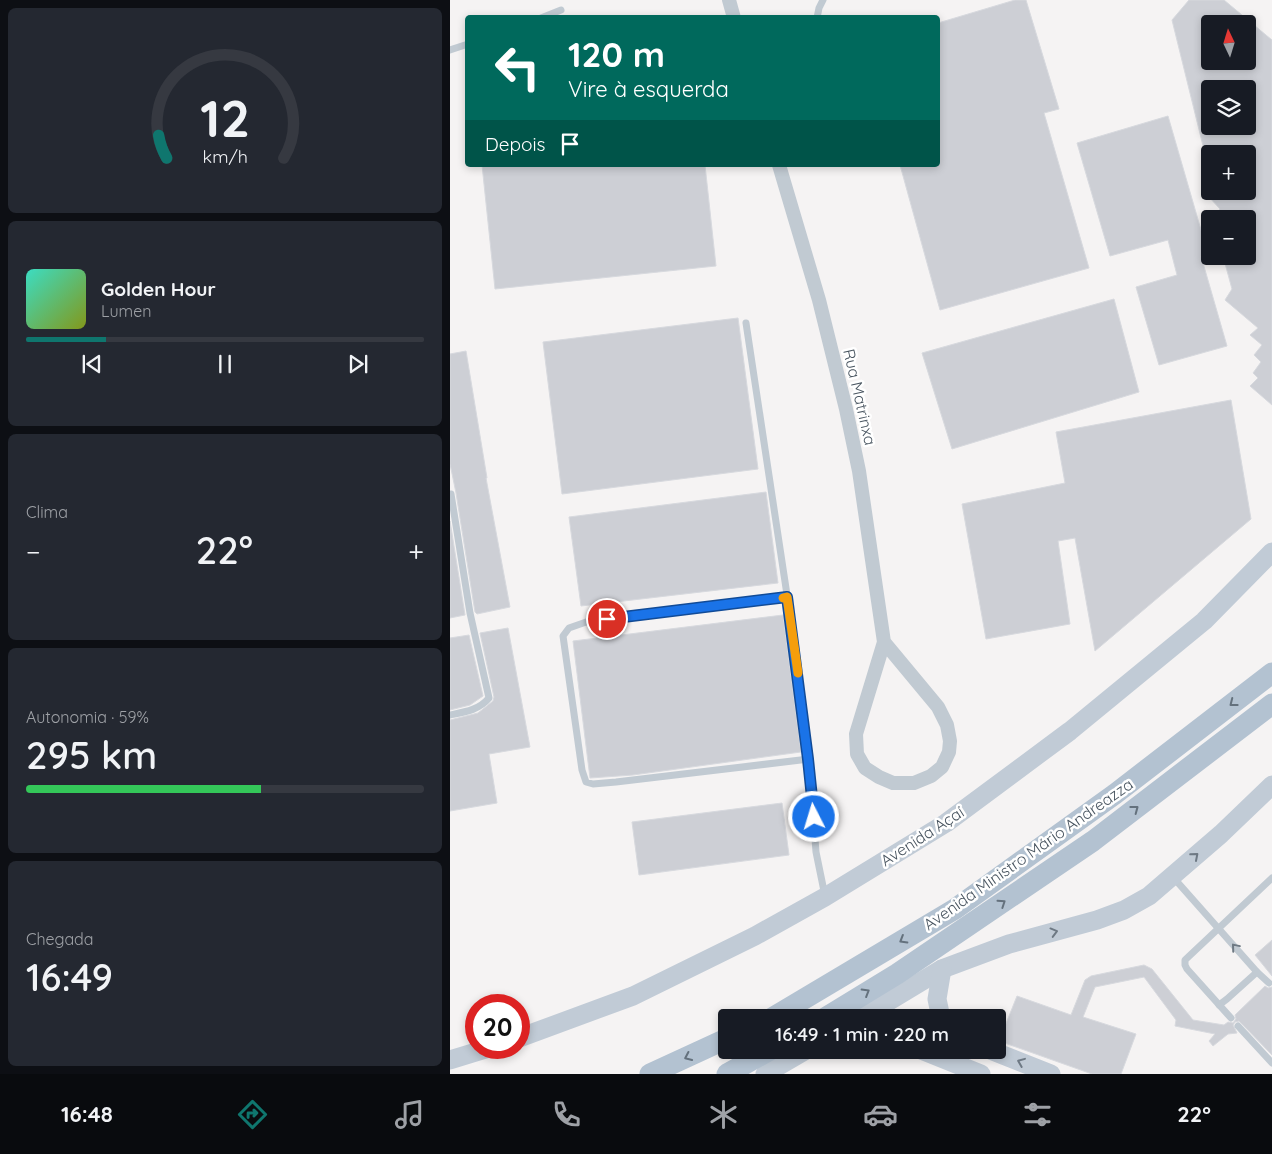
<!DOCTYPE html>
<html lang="pt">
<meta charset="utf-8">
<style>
body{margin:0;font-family:Quicksand,sans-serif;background:#242831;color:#f1f3f6;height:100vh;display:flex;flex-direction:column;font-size:19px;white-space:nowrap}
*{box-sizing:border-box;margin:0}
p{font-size:16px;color:#9ea1a6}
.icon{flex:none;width:28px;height:28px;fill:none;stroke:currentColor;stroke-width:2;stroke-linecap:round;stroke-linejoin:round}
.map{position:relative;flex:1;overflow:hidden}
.sheet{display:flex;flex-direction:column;gap:8px;padding:8px;background:#0d0f14;width:450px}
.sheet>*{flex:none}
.guide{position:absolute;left:15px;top:15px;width:475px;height:152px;border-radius:5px;box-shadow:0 2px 8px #0003;background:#00695c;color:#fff;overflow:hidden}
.needle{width:32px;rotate:356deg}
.buttons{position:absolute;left:751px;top:15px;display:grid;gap:10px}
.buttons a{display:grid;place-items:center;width:55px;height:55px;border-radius:5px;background:#171b24;box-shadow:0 2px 8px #0003;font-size:25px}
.speed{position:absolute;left:15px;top:994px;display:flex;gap:10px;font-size:25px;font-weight:700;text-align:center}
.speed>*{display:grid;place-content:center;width:65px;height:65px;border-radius:50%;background:#171b24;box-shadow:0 2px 8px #0003;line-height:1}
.speed .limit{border:8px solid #d22;background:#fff;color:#111}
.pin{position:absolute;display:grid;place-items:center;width:42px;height:42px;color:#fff;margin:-21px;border:2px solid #fff;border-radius:50%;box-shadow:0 1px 5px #0007}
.me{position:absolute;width:55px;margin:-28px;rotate:355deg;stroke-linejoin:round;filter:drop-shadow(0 0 4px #0008)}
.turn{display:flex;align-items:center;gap:18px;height:105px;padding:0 20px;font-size:22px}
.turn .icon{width:65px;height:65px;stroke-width:2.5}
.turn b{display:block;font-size:35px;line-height:42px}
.then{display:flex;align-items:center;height:48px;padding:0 20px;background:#0003;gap:10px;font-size:19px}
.big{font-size:38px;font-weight:600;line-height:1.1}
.sheet .card{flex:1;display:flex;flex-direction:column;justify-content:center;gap:8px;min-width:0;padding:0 18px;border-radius:8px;background:#242831}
.sheet .dial{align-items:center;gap:0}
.dial svg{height:130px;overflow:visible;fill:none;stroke:#363941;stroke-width:7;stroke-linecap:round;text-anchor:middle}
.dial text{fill:#f1f3f6;stroke:none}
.song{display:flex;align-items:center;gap:15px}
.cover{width:60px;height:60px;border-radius:8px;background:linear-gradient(135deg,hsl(170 70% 55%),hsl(70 70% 35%))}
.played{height:5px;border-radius:2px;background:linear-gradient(90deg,#0f766e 20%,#363941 20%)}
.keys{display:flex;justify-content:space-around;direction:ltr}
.heat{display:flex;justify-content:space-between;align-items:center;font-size:28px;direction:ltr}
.charge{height:8px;border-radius:4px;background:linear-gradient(90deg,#34c759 59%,#363941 0)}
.trip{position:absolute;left:268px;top:1009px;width:288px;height:50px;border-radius:5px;background:#171b24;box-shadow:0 2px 8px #0003;font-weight:600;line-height:50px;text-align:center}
.menu{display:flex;height:80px;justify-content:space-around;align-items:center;background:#090b0e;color:#9ea1a6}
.menu .icon{width:35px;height:35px}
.menu .selected{color:#0f766e}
.menu b{font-size:22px;color:#f1f3f6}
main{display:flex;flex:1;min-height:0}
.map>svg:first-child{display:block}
.building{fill:#cdcfd5;stroke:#d7d9de;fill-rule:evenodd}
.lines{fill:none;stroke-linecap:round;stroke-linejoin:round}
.lane{stroke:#c1cad2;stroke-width:7}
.street{stroke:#c1cad2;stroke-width:14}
.secondary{stroke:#c1cbd6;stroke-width:19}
.primary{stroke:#b3c2d1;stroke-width:21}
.oneway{stroke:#64717d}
.oneway2{stroke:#6e7984}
.oneway3{stroke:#6e7983}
.route-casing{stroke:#114b97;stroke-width:12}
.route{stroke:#1a73e8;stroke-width:9}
.slow{stroke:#f59e0b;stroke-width:9}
.labels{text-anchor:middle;stroke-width:5;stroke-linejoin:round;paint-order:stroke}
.street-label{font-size:16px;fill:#4a5661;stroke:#fff}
</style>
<main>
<section class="sheet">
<div class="card dial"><svg viewBox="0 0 100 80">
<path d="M14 69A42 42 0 1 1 86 69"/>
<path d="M14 69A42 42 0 0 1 9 55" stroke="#0f766e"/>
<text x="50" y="56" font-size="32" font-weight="700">12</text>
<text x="50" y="72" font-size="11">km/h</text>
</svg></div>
<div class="card">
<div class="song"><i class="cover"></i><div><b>Golden Hour</b><p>Lumen</p></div></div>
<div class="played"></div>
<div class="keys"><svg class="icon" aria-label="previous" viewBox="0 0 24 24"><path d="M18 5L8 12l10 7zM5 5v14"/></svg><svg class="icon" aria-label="pause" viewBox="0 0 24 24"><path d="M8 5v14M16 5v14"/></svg><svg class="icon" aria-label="next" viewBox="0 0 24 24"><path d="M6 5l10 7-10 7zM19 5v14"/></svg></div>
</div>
<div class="card"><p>Clima</p>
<div class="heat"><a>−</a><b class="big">22°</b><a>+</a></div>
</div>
<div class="card"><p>Autonomia · 59%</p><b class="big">295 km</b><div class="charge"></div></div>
<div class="card"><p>Chegada</p><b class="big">16:49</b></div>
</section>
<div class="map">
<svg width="822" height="1074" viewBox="0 0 822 1074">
<rect width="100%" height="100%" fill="#f5f3f3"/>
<g class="building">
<path d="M565,0H576L609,109L594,113L639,268L490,310L450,165H488V23Z"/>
<path d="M739,0H774L822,40V405L800,386L808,378L803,373L811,362L804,355L812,345L800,335L808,328L775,300L782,289L773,256H798V219H762L770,209L759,197L762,191H798V154H755L722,20ZM760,24H798V61H760ZM760,89H798V126H760Z"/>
<path d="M718,116L758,254L751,256L777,346L709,365L686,287L727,275L718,240L660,256L627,143Z"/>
<path d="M32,165H255L266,266L45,289Z"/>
<path d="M664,299L689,392L502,449L472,353Z"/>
<path d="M288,318L308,469L112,494L93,342Z"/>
<path d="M16,351L37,478H36L60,607L27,614L25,612L6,493L0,464V354Z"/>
<path d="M781,400L801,519L645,651L625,538L608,541L620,624L536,639L512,504L615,483L606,432Z"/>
<path d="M316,492L328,583L131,606L119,517Z"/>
<path d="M0,521L15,615L0,618Z"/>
<path d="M333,615L351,752L183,775L140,778L123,641Z"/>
<path d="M58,628L80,747L39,754L47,803L0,811V720L28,713L43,701L44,697L30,633Z"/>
<path d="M19,635L33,696L20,705L0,710V638Z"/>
<path d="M332,803L339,855L189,875L182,822Z"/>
<path d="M822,940V976L805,955Z"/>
<path d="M694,965L702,969L743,1020L774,1025L778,1022L783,1023L786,1019L785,1015L815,986L818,988L822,987V1055L789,1021L785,1022L783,1025L787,1033L778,1034L763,1046L759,1041L765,1034L725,1026L726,1020L694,977L645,987L633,1017L686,1034L671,1074H642L549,1041L567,996L621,1015L635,980L641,976Z"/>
</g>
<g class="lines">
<g class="lane">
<path d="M91,18L111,10"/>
<path d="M367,18L369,8L373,0"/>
<path d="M0,50L18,44"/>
<path d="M296,323L342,628L359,759L366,852L375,896"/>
<path d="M337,597L139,621L119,628L113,636L132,770L136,782L143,784L166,782L359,759"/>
<path d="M0,715C15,712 29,710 39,698L20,613L1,494"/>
<path d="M722,876L807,972L777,999L769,1005"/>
<path d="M807,972L819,983"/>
<path d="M781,1018L737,969L735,965V960L822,878"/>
<path d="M788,1026L822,1063"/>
</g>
<g class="street">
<path d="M279,0L284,18"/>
<path d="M329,165L369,300L396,409L409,471L434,642L406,734L407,754L415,768L429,777L443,783H464L481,776L492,767L499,752L500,741L497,725L488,707L434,642"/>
</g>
<g class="secondary">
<path d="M411,1018L492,969L559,944L647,920L674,910L699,896L771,834L822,785"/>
<path d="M491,1018L487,999L492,969"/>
<path d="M69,1038L183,996L305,936L375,897L496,823L620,731L754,621L822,552"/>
<path d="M471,1050L531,1074"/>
<path d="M540,1050L601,1074"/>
<path d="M0,1060L39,1048"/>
<path d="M315,1074L356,1050"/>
</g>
<g class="primary">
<path d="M322,1018L505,909L665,794L822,673"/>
<path d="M375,1018L447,974L643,841L822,704"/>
<path d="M200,1074L276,1039"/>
<path d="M277,1074L320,1050"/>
</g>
</g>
<defs><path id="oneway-chevron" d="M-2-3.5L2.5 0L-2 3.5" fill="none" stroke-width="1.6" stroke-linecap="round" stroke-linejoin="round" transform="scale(1.25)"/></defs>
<g class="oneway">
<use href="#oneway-chevron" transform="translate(783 703) rotate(142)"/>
<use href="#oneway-chevron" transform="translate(685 809) rotate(-37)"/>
<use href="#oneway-chevron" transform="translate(552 903) rotate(-34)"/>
<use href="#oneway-chevron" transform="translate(453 940) rotate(149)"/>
<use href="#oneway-chevron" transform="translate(416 992) rotate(-31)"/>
<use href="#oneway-chevron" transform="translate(238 1057) rotate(155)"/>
</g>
<g class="oneway2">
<use href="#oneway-chevron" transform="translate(745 856) rotate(-41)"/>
<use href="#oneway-chevron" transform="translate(604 932) rotate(-15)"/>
<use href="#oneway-chevron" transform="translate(571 1062) rotate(-158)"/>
</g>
<use class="oneway3" href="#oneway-chevron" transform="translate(785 947) rotate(-130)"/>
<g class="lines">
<defs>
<path id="route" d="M157,619L337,597L358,759L364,817"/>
</defs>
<use href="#route" class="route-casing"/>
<use href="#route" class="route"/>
<path class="slow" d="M333,598L337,597L348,673"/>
</g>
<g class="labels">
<g class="street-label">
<text transform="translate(410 397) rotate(77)" y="6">Rua Matrinxa</text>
<text transform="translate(472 836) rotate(-33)" y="6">Avenida Açaí</text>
<text transform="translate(578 854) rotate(-35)" y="6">Avenida Ministro Mário Andreazza</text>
</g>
</g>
</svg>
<div class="buttons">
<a><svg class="needle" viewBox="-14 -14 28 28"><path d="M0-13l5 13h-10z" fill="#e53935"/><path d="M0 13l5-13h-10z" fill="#9ea1a6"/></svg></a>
<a><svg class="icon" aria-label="layers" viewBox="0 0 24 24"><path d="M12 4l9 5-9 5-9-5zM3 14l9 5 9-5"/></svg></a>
<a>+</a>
<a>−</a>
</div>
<div class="speed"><div class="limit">20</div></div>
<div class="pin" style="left:157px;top:619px;background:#d93025"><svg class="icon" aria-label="arrive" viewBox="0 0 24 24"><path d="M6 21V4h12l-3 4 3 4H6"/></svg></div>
<svg class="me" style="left:364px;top:817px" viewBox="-20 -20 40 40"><circle r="17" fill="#1a73e8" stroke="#fff" stroke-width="3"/><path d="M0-11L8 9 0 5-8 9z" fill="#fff"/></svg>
<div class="trip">16:49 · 1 min · 220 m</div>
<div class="guide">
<div class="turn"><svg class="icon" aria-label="left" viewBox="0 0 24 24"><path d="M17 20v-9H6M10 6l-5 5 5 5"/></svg><div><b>120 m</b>Vire à esquerda</div></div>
<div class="then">Depois<svg class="icon" aria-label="arrive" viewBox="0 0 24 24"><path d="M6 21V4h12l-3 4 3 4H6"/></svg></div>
</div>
</div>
</main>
<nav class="menu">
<b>16:48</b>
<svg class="icon selected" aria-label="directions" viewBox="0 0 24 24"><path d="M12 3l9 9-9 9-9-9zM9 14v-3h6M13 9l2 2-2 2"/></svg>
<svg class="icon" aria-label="music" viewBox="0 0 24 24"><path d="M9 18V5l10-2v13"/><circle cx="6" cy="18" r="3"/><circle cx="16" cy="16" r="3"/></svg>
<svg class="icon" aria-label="phone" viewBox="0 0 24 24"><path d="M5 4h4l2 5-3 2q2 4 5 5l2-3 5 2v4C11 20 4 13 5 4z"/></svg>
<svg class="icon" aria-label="climate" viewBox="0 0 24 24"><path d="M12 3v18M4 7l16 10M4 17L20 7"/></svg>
<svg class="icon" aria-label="car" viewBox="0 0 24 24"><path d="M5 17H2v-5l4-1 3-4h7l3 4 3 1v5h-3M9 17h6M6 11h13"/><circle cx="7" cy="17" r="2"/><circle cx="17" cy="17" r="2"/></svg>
<svg class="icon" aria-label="filters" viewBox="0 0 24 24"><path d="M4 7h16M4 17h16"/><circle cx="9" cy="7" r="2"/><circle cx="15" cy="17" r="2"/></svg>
<b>22°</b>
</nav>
